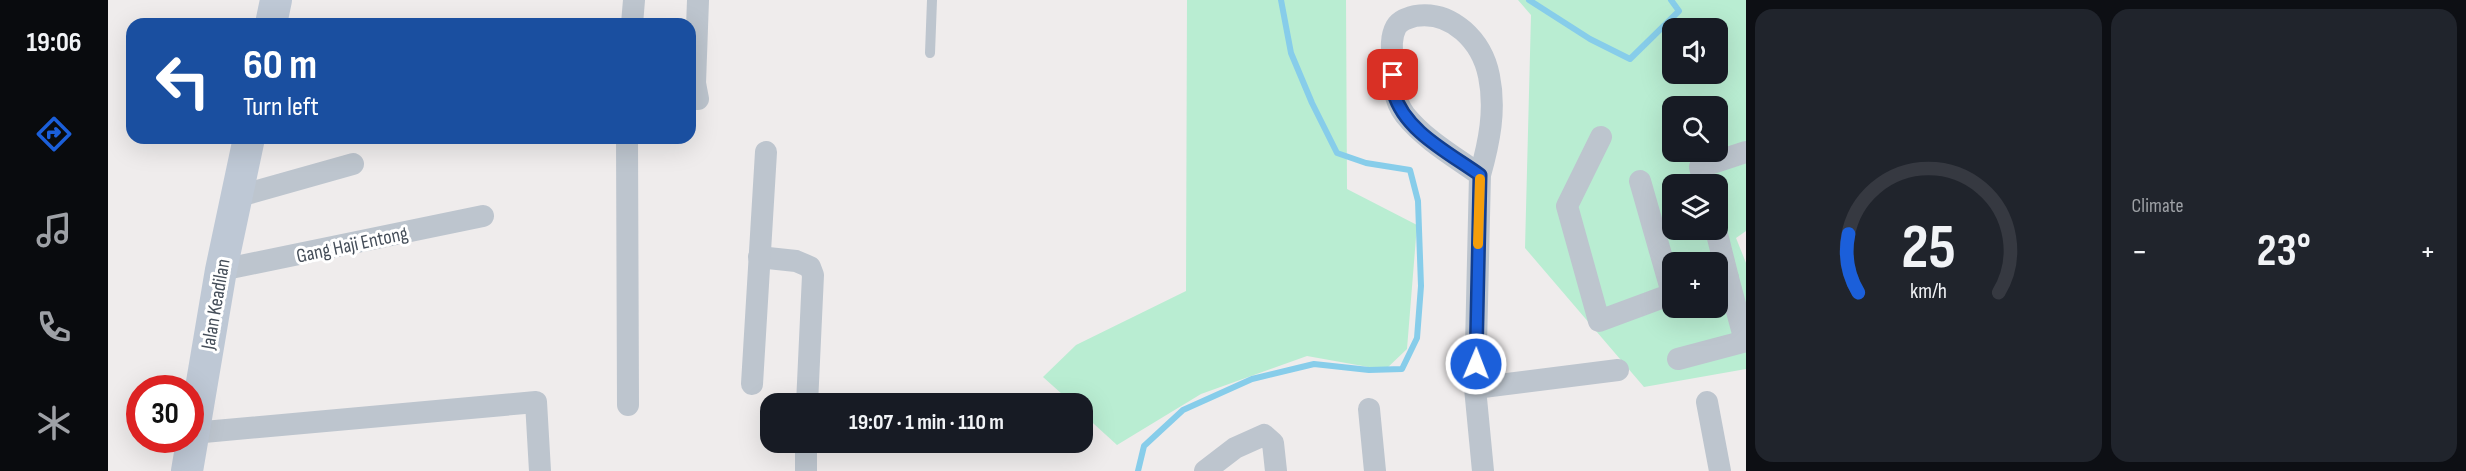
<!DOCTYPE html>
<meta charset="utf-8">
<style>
body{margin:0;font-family:"Sofia Sans Condensed",sans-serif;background:#20242c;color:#f1f3f6;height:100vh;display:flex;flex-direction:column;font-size:22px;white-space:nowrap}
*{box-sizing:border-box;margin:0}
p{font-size:20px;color:#9ea1a6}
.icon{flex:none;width:33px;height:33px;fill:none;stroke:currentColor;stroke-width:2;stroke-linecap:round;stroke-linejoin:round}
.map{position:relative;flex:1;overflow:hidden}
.sheet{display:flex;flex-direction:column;gap:9px;padding:9px;background:#0d0f14;width:720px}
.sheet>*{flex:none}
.hud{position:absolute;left:18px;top:18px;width:570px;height:126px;border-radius:18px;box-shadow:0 6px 24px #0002;background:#1a4fa0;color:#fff;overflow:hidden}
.tools{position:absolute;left:1554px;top:18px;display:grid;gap:12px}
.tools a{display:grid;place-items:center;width:66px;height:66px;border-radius:12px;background:#171b24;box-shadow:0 6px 24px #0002;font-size:30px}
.speed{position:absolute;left:18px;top:375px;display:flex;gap:12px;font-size:30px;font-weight:700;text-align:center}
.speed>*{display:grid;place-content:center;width:78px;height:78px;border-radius:50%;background:#171b24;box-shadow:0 6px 24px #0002;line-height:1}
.speed .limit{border:9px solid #d22;background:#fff;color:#111}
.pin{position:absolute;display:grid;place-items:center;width:51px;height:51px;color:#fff;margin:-26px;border-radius:12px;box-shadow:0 3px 9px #0006}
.me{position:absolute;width:66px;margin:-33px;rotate:1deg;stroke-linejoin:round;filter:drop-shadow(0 0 4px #0008)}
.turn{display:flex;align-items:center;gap:21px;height:126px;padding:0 18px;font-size:27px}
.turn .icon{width:78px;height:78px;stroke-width:2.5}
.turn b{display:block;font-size:42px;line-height:51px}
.big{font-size:45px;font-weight:700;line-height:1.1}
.sheet .tile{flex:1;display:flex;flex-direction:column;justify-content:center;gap:9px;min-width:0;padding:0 21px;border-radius:18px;background:#20242c}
.sheet .dial{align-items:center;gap:0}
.dial svg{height:156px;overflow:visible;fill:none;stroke:#363941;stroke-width:7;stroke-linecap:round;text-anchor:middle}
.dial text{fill:#f1f3f6;stroke:none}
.heat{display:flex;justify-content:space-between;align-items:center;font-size:33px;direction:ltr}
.sheet .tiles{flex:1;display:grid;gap:9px;grid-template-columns:repeat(2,1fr)}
.trip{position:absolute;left:652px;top:393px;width:333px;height:60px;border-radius:18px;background:#171b24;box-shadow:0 6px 24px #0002;font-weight:700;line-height:60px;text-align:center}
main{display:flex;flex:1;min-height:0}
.tab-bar{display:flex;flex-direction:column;width:108px;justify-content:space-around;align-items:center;background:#090b0e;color:#9ea1a6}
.tab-bar .icon{width:42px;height:42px}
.tab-bar .selected{color:#1b5fda}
.tab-bar b{font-size:27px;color:#f1f3f6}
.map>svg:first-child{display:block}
.green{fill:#b9edd2;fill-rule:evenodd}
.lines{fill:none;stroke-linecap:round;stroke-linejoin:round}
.stream{stroke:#87cdea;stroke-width:6}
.service{stroke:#bdc5ce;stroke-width:10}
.minor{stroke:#bdc5ce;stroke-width:22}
.secondary{stroke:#bec8d5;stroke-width:32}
.route-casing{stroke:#123e8e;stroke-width:15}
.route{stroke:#1b5fda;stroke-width:10}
.slow{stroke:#f59e0b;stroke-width:10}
.labels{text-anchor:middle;stroke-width:6;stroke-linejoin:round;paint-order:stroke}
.street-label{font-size:20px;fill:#454e59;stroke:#fff}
</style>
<main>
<nav class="tab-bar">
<b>19:06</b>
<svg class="icon selected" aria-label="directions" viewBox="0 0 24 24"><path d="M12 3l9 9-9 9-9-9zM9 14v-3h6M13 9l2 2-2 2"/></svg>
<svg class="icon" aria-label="music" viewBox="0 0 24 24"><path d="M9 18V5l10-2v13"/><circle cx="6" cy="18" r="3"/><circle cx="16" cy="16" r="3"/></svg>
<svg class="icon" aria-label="phone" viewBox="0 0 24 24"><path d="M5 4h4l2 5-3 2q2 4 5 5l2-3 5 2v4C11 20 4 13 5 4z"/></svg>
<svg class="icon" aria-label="climate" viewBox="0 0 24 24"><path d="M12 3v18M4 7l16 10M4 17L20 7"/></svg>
</nav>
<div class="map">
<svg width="1638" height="471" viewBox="0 0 1638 471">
<rect width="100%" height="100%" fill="#efecec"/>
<g class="green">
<path d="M1079,0H1238L1239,189L1309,225L1299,349L1277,370L1199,356L1093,394L1009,445L975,414V404L964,403L935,377L968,345L1078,291Z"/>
<path d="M1410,0H1638V231L1628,238L1638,263V369L1536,387L1417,248L1423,15ZM1564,28H1610V74H1564ZM1564,106H1610V152H1564ZM1564,184H1610V230H1564ZM1564,262H1610V308H1564Z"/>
</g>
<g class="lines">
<g class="stream">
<path d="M1421,0L1482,39L1522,59L1571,11L1563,0"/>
<path d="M1030,471L1036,446L1075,410L1144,379L1206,364L1261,370L1294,369L1309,338L1313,286L1310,201L1302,170L1258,163L1229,153L1204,103L1183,53L1173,0"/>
</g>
<path class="service" d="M822,53L824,0"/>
<g class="minor">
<path d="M524,24L526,0"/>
<path d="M582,99H590L587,83L590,0"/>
<path d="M1493,137L1459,206L1491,321L1564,294"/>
<path d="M519,138L520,405"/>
<path d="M1372,175C1381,143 1388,110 1381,76C1374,41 1344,10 1307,16C1300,18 1292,20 1288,27C1282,38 1284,51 1285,63C1285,82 1285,99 1297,115C1317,140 1347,157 1372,175L1367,388L1375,471"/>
<path d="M1532,181L1564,293"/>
<path d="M1596,184L1592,167L1638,152"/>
<path d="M128,197L245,164"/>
<path d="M1608,230L1620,278"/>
<path d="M651,257L688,261L702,267L705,275L699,404"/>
<path d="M113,270L375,216"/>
<path d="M1610,281L1620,278L1637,341"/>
<path d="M1570,359L1638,341"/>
<path d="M644,384L658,152"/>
<path d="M1367,388L1510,370"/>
<path d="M1599,402L1612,471"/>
<path d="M1261,409L1267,471"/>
<path d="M85,433L428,402L432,471"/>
<path d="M698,471V442"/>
<path d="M1097,471L1127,448L1156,435L1165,443L1168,471"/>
</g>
<g class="secondary">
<path d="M163,24L168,0"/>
<path d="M79,471L113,270L141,138"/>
</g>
</g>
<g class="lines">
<defs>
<path id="route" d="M1285,75C1285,80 1284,88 1286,93C1296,131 1343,154 1372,175L1368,364"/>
</defs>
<use href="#route" class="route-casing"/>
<use href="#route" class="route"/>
<path class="slow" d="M1370,244L1372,179"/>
</g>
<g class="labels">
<g class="street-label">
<text transform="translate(244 244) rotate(-12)" y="7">Gang Haji Entong</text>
<text transform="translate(107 304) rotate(-80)" y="7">Jalan Keadilan</text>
</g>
</g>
</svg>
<div class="tools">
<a><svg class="icon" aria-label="sound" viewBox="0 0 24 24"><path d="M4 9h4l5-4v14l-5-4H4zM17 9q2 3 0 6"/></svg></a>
<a><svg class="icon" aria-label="search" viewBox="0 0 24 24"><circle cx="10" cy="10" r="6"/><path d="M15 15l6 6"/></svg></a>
<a><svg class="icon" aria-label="layers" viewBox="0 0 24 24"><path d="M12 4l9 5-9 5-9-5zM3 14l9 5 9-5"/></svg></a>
<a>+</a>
</div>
<div class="speed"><div class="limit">30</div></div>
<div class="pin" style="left:1285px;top:75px;background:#d93025"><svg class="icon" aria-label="arrive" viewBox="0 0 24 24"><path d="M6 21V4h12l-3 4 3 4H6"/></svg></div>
<svg class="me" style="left:1368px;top:364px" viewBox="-20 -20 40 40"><circle r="17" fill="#1b5fda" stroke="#fff" stroke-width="3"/><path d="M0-11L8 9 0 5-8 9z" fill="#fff"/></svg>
<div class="trip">19:07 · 1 min · 110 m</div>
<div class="hud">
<div class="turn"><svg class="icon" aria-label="left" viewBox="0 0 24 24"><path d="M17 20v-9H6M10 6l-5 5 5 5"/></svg><div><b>60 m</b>Turn left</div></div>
</div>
</div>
<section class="sheet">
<div class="tiles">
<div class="tile dial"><svg viewBox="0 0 100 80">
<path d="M14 69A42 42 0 1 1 86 69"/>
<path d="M14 69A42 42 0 0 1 9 39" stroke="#1b5fda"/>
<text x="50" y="56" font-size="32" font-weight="700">25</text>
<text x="50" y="72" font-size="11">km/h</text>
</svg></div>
<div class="tile"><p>Climate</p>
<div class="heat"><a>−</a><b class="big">23°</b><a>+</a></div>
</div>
</div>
</section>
</main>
